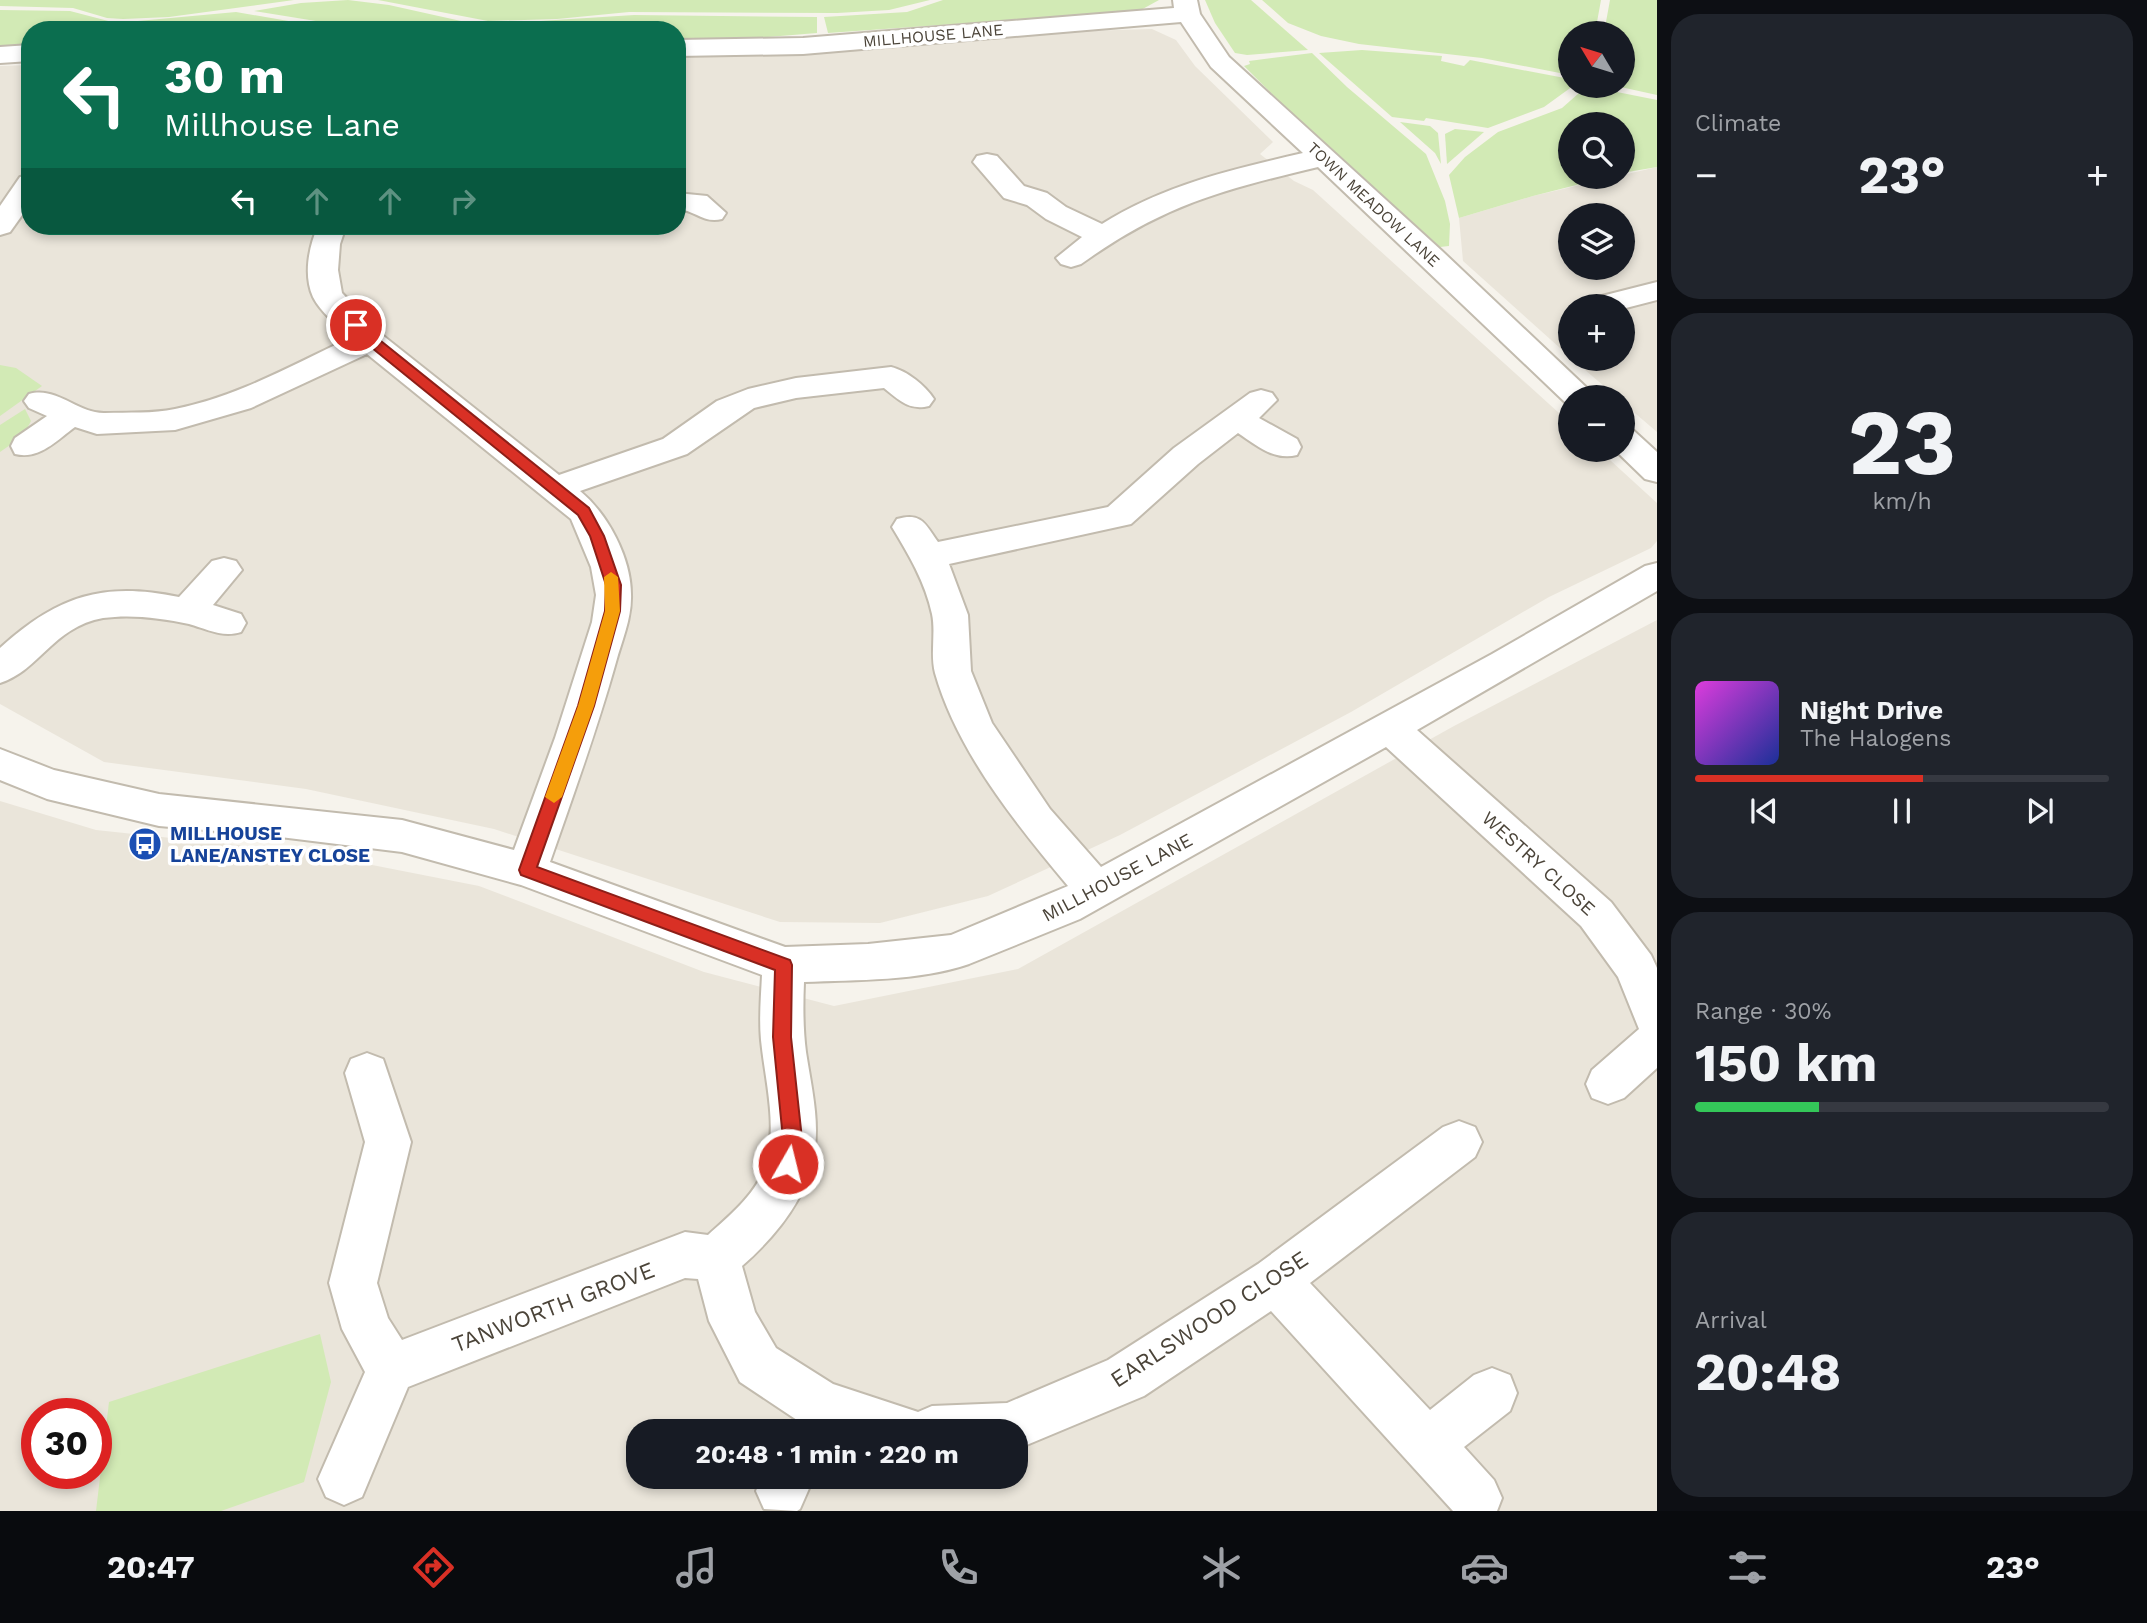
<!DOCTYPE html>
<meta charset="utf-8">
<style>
body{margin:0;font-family:"Work Sans",sans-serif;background:#20242c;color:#f1f3f6;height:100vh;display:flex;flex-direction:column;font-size:26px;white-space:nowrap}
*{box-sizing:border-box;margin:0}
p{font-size:23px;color:#9ea1a6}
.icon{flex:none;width:38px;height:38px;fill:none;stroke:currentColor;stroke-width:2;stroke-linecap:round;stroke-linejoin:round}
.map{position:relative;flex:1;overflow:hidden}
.details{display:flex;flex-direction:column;gap:14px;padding:14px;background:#0d0f14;width:490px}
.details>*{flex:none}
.guide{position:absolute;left:21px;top:21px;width:665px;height:214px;border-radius:28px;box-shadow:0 4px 10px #0003;background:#0b6e4f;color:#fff;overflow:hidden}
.needle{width:46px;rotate:308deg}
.buttons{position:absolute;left:1558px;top:21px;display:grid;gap:14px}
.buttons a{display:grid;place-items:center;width:77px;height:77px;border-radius:50%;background:#171b24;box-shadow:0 4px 10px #0003;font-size:35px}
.speed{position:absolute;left:21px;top:1398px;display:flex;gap:14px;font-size:35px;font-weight:700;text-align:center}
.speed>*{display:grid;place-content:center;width:91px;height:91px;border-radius:50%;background:#171b24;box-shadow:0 4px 10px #0003;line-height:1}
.speed .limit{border:10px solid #d22;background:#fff;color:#111}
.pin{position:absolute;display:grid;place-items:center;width:60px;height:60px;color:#fff;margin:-30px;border:4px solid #fff;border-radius:50%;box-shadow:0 2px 7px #0007}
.me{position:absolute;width:77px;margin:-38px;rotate:8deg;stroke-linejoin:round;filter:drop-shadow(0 0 5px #0008)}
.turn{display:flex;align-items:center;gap:24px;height:147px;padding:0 28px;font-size:32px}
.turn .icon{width:91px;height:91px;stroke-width:2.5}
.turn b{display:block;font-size:49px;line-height:60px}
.lanes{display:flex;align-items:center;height:66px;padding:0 28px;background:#0003;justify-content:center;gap:35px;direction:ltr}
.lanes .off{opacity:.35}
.big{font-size:52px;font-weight:700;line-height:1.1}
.details .card{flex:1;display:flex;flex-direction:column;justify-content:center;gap:10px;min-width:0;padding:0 24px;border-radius:28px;background:#20242c}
.details .dial{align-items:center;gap:0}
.dial b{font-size:91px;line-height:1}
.song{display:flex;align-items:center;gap:21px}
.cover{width:84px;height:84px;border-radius:10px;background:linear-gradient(135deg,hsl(300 70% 55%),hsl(230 70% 35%))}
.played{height:7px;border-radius:4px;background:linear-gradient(90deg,#d93025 55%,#363941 55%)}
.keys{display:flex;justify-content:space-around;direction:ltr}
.heat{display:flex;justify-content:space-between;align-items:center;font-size:38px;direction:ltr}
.charge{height:10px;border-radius:5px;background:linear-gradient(90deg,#34c759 30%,#363941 0)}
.trip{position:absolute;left:626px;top:1419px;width:402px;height:70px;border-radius:28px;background:#171b24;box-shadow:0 4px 10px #0003;font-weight:700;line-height:70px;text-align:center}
.tabs{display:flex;height:112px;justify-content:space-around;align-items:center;background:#090b0e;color:#9ea1a6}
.tabs .icon{width:49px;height:49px}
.tabs .current{color:#d93025}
.tabs b{font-size:32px;color:#f1f3f6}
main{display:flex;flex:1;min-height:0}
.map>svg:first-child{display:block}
.residential{fill:#eae5da;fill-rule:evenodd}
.green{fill:#d2eab5}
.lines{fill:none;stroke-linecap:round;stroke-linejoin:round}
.minor-casing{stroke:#c2bbae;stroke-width:4}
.minor{fill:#fff;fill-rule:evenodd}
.route{fill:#d93025;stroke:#8d1f18;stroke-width:2}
.slow{fill:#f59e0b}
.labels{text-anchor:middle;stroke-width:7;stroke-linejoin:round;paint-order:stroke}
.far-street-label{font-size:16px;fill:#4b4439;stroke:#fff}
.transit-label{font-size:19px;font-weight:bold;fill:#164399;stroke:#fff;text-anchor:start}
.street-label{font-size:19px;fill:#4b4439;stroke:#fff}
.near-street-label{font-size:23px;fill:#4b4439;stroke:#fff}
</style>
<main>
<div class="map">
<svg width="1657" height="1511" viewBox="0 0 1657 1511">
<rect width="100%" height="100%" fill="#f6f3ec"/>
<g class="residential">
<path d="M1152,29L1176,40L1195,66L1273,142L1260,154L1294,181L1313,190L1570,423V450H1599L1657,503V541L1651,548L1549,597L1351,712L1120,835L988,896L880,923L780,922L494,829L306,789L104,762L0,704V66L30,65V226H677V43Z"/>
<path d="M1657,167V432L1622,402V397H1617L1572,359H1622V306H1570V357L1463,261L1459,218L1533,196ZM1570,215H1622V268H1570Z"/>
<path d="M1657,620V1511H0V801L96,830L311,853L479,886L704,972L834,1006L1018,969L1454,726ZM37,1414H96V1474H37ZM639,1432H1017V1477H639Z"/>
</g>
<g class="green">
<path d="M0,0H294L169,17L123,19L107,18L73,8L0,6Z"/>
<path d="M348,0L389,5L461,21L359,28L254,11L301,3Z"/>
<path d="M378,0H930L889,10L837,13L629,12L557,19L488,21Z"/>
<path d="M943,0H1159L1139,11L828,33L824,17L907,12Z"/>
<path d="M1205,0H1251L1308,50L1247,55L1235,53L1215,23Z"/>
<path d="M1262,0H1601L1595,33H1570V75L1482,58L1359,44L1321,36L1288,23Z"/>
<path d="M1610,0H1657V95L1616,86H1622V33H1604Z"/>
<path d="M0,10L70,11L116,23L236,12L340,30H30V47L0,48Z"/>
<path d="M634,15L817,17V33L721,41L677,42V30H479L490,24Z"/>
<path d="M1362,50L1442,56L1441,61L1464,66L1470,60L1570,79V86H1573L1544,107L1488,128L1426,118L1424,121L1392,117L1319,53Z"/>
<path d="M1312,53L1347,87L1426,154L1445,201L1450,224L1449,246L1440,247L1294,116L1244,66L1250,64L1249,61Z"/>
<path d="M1587,86L1657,100V167L1622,173V124H1570V177H1608L1533,196L1459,218L1449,175L1465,157L1498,132L1562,108Z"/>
<path d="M1400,122L1430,126L1438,133L1441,164L1435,153Z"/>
<path d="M1455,129L1484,132L1447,164L1445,134Z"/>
<path d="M0,365L16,368L42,386L0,416Z"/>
<path d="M25,409L31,421L23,436L0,452V425Z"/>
<path d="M320,1334L331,1382L304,1482L221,1511H96L109,1402Z"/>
</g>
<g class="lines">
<defs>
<g id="minor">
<path d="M1173,0H1197L1200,14L1229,57L1442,251L1589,390L1594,397H1570V405L1567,404L1318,167C1222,190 1163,205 1081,264L1071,267L1061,264L1056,258L1082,237L1046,219L1027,205L1004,198L973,162L977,156L987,154L997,156L1024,186L1047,193L1066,207L1102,224C1164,185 1233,169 1303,153L1211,67L1181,22L803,54L677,56V40L803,38L1174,8Z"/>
<path d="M30,45V61L0,63V47Z"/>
<path d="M30,175V204L10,232L0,235V206L20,177Z"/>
<path d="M677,193L707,196L726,213L722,219C704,224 695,210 677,209Z"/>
<path d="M318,226H346L340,244L338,270L342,293L381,334L559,475L663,439L717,401L748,389L796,378L891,367C907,371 925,385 934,399L929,406C909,411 899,400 884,388L796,398L754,408L687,454L580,491C608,514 631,558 631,594C632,618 622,640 616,662C597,730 573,796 550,862L785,947L868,944L951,935L1068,886C1016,824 957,751 935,673C930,654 936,633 932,614C925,582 909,555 892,527L897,519C922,512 925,524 938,542L1108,507L1174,448L1250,393L1261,390L1272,393L1277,400L1259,418L1297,439L1301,447L1297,455C1274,461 1256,445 1238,433L1198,464L1131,524L949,564L968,615L971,671L992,723L1050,809L1101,867L1492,654L1645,566L1657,563V591L1417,730L1611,902L1651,955L1657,968V1068L1624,1098L1608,1104L1592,1098L1586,1084L1592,1070L1639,1029L1618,977L1581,926L1386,747L1080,919L969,964C920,981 856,980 804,982C803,1006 803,1029 806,1052C811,1085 820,1121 814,1154C807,1199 775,1237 742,1266L755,1312L776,1348L833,1384L918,1412L932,1406L1007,1403L1108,1360L1258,1264L1443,1127L1459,1121L1475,1127L1482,1142L1475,1157L1310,1283L1430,1410L1474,1375L1492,1368L1510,1375L1517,1393L1510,1411L1464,1447L1494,1480L1502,1498L1497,1511H1453L1271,1311L1144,1396L1017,1449V1432H822L803,1424L740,1382L709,1321L698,1279L685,1278L408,1387L362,1497L344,1505L326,1497L318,1479L365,1372L342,1329L329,1283L365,1142L345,1073L351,1059L367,1053L383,1059L411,1142L377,1283L388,1318L402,1340L685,1232L708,1235C728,1217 755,1195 764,1169C779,1129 765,1081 761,1040C759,1018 761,997 762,975L521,885L402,852L272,836L159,826L47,799L0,780V749L54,770L159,794L402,820L514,850L555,738L592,622L596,595L591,567L571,519L367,354L251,408L175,430L97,434L75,427C56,441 39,460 15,454L11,446L15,438L47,416L29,408L24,401L29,394C57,386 78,414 105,413C128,412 153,414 175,409C237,397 294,364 350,338C339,326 320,312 313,297C303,275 309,246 318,226Z"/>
<path d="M1657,282V300L1622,309V306H1582L1586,300Z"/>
<path d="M1622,427L1634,431L1657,452V482L1645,479L1615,450H1622Z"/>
<path d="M224,558L236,561L242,570L213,605L241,614L246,623L241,632C222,638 207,629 189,624C161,618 131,614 103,618C53,627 40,670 0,683V648C57,596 103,581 179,597L212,561Z"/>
<path d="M762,1477H814L800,1509L797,1511L764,1509L756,1491Z"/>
</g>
</defs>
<use href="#minor" class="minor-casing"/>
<use href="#minor" class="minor"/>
</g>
<path class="route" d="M356,321L589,508L604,536L621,585L620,611L594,706L537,867L790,960L792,965L791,1037L802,1139L795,1170L788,1172L781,1170L778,1164L783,1139L773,1037L775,970L521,875L519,870L578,706L605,611L606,585L590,536L578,515L366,343L349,325Z"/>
<path class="slow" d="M611,572L618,577L620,611L594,706L562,797L554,803L545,797L578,706L605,611L604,577Z"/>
<defs>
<symbol id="bus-disc" viewBox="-11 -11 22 22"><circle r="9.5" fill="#1a4fb4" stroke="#fff"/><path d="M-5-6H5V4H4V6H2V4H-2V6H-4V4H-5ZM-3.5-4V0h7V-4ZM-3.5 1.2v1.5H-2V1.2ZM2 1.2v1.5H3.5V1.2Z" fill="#fff"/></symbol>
</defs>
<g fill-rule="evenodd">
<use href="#bus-disc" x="126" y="825" width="38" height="38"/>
</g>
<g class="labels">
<g class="far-street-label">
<text transform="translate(933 35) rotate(-5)" y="6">MILLHOUSE LANE</text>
<text transform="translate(1374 204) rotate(43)" y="6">TOWN MEADOW LANE</text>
</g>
<g class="transit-label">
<text x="170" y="840">MILLHOUSE<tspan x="170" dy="22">LANE/ANSTEY CLOSE</tspan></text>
</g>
<g class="street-label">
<text transform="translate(1539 863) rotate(42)" y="7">WESTRY CLOSE</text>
<text transform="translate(1117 877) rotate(-28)" y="7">MILLHOUSE LANE</text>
</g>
<g class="near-street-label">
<text transform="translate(553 1307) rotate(-21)" y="8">TANWORTH GROVE</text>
<text transform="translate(1209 1319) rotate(-33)" y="8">EARLSWOOD CLOSE</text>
</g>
</g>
</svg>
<div class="buttons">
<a><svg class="needle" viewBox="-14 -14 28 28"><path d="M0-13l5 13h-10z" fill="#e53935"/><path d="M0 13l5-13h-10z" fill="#9ea1a6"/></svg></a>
<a><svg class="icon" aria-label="search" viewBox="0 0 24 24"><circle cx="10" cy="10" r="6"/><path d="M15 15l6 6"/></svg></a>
<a><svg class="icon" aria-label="layers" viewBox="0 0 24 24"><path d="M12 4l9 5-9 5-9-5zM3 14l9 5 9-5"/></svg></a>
<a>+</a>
<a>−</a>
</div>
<div class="speed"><div class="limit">30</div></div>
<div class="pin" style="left:356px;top:325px;background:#d93025"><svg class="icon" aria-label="arrive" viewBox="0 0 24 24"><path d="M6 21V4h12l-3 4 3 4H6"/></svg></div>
<svg class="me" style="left:788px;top:1164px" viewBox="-20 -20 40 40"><circle r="17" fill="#d93025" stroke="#fff" stroke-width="3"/><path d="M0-11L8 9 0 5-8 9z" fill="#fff"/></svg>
<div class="trip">20:48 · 1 min · 220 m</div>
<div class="guide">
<div class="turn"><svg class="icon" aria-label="left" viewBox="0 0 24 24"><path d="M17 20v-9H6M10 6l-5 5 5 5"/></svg><div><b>30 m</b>Millhouse Lane</div></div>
<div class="lanes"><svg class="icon" aria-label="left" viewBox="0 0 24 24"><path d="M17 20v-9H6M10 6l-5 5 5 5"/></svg><svg class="icon off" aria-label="ahead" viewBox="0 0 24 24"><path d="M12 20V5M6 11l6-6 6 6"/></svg><svg class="icon off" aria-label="ahead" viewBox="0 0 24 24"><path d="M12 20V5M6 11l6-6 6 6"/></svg><svg class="icon off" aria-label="right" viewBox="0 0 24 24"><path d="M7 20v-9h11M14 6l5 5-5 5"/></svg></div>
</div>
</div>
<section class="details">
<div class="card"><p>Climate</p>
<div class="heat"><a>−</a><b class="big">23°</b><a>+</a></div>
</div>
<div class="card dial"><b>23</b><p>km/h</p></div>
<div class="card">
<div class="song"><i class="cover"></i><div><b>Night Drive</b><p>The Halogens</p></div></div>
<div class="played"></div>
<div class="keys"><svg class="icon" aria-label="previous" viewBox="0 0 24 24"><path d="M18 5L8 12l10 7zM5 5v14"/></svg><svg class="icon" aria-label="pause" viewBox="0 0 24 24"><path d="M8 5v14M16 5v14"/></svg><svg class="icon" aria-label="next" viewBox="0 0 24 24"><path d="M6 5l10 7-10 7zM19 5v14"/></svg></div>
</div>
<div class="card"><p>Range · 30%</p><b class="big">150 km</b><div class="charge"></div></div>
<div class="card"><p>Arrival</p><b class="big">20:48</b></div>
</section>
</main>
<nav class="tabs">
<b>20:47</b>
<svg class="icon current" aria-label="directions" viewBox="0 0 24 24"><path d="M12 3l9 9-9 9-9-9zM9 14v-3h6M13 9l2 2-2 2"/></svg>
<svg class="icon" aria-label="music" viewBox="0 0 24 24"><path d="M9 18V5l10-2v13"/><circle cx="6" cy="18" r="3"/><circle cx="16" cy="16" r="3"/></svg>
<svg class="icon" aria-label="phone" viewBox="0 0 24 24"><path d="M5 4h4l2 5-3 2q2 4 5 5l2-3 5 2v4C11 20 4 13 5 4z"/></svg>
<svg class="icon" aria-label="climate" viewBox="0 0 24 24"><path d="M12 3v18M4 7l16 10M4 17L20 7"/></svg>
<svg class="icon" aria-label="car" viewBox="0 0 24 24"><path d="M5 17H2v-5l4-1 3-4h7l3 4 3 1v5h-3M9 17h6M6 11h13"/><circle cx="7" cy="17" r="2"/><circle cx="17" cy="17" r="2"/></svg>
<svg class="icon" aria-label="filters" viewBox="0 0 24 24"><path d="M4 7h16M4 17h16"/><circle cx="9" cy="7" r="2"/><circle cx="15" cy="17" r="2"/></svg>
<b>23°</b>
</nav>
